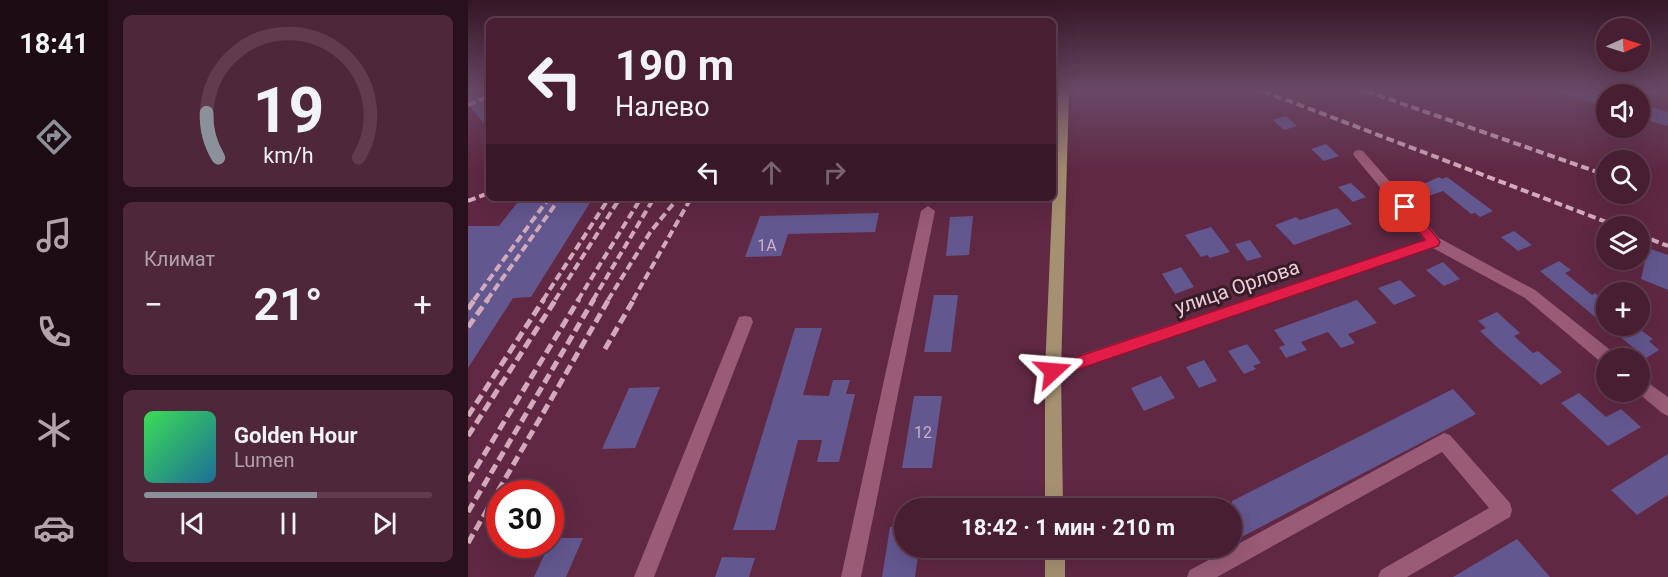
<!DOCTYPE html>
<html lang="ru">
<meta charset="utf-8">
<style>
body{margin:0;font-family:Roboto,sans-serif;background:#4f273a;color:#f1f3f6;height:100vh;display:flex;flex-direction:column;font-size:22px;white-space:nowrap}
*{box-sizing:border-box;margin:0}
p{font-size:20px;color:#b1a2ac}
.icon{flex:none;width:33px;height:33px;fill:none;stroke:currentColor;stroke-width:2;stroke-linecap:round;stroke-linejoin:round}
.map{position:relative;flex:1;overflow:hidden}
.sheet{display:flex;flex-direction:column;gap:15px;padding:15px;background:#28101c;width:360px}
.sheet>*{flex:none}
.top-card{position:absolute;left:18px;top:18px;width:570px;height:183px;border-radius:9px;box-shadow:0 6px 24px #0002,0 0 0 2px #603c4d;background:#481e32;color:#f1f3f6;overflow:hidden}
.needle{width:39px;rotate:87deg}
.fabs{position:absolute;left:1128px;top:18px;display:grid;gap:12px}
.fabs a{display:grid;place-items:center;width:54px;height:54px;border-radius:50%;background:#481e32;box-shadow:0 6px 24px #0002,0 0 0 2px #603c4d;font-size:30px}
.speed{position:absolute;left:18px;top:480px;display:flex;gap:12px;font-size:30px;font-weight:700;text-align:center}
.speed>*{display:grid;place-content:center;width:78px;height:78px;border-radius:50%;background:#481e32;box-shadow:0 6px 24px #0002,0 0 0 2px #603c4d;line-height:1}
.speed .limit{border:9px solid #d22;background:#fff;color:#111}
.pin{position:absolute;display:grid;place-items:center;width:51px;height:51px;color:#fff;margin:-26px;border-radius:12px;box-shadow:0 3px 9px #0006}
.me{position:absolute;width:66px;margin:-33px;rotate:71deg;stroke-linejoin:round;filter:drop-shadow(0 0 4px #0008)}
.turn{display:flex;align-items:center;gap:21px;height:126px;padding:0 30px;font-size:27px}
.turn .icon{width:78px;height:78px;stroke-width:2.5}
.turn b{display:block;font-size:42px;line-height:51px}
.lanes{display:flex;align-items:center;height:57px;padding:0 30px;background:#0003;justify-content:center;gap:30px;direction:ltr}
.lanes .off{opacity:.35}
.big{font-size:45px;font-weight:700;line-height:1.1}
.sheet .tile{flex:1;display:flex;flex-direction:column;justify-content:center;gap:9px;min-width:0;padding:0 21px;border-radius:9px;background:#4f273a}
.sheet .dial{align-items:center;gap:0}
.dial svg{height:156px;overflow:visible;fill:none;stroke:#603c4d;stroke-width:7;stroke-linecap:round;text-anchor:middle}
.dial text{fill:#f1f3f6;stroke:none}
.song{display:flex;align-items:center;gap:18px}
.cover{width:72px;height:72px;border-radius:9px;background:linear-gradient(135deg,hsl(130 70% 55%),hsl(200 70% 35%))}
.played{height:6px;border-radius:3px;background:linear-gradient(90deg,#8c9099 60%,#603c4d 60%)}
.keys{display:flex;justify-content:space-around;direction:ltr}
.heat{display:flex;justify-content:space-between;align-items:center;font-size:33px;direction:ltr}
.trip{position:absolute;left:426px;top:498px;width:348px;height:60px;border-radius:30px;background:#481e32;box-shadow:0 6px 24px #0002,0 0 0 2px #603c4d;font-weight:700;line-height:60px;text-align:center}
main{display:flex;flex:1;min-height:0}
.tab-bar{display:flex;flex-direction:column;width:108px;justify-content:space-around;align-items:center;background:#1d0c14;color:#b1a2ac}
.tab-bar .icon{width:42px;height:42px}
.tab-bar .current{color:#8c9099}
.tab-bar b{font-size:27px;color:#f1f3f6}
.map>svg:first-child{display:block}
.building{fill:#63578f}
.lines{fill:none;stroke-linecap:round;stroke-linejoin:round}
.minor{fill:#995b76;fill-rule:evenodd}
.major{fill:#a59071;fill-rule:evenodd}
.rail-far1{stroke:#d2aabb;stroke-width:4;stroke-dasharray:8 4;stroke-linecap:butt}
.rail{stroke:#d2aabb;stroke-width:5;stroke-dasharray:10 5;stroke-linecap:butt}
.route{fill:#e11d48;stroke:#92132f;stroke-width:1.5}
.labels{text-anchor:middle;stroke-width:6;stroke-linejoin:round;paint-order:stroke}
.number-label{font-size:16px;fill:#ccaec7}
.street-label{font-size:20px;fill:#efcbda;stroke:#361c27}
</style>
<main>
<nav class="tab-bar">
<b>18:41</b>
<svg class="icon current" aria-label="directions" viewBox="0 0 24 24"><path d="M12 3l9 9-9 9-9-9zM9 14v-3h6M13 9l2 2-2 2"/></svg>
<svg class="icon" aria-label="music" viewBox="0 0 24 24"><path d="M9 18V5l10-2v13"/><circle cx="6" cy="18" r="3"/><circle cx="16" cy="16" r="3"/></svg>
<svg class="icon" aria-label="phone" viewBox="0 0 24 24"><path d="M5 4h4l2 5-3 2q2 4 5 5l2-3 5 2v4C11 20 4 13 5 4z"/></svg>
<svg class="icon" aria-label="climate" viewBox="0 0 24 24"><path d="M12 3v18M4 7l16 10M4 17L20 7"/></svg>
<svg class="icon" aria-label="car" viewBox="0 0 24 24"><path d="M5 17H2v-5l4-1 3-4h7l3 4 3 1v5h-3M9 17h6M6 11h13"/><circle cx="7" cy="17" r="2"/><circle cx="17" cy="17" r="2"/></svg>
</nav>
<section class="sheet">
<div class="tile dial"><svg viewBox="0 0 100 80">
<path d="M14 69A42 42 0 1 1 86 69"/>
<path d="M14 69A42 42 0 0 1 8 46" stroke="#8c9099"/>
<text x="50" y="56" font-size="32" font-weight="700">19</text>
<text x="50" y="72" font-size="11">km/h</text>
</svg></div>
<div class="tile"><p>Климат</p>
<div class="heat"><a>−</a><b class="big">21°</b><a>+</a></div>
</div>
<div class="tile">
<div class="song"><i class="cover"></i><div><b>Golden Hour</b><p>Lumen</p></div></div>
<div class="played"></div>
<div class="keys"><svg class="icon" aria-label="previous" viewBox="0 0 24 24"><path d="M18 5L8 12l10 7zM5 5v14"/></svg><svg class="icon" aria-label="pause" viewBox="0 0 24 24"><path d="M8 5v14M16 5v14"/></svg><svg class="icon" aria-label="next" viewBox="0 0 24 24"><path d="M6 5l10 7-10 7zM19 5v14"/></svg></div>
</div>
</section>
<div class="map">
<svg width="1200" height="577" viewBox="0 0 1200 577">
<rect width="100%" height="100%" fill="#602843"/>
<g class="building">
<path d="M0,91H6L21,108V129L0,104Z"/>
<path d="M1093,91H1128L1138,94V107L1093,93Z"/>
<path d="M1172,104L1200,112V126L1172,118Z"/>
<path d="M818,116L829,126L816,130L805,120Z"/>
<path d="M858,144L871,156L856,161L843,149Z"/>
<path d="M971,177L974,179L979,177L1025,211L1012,217L1007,213L1003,214L975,191L943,202L929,186L941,182L947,188Z"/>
<path d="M883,183L898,197L885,202L870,187Z"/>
<path d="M53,198H125L63,297L45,298L0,368V226H31Z"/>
<path d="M869,208L884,224L826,245L807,225L828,217L832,220Z"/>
<path d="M411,213L407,232L320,234L313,256L277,257L292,216Z"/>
<path d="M505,216L501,255L478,256L482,217Z"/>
<path d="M743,227L762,252L742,258L739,255L733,257L717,235Z"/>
<path d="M1046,231L1064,245L1050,251L1033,237Z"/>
<path d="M782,240L794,257L779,261L767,244Z"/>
<path d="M1180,248L1200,255V290L1173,279Z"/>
<path d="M1091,261L1103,270L1097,273L1124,295L1127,293L1138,303V326L1072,271Z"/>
<path d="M975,262L992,279L976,286L958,270Z"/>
<path d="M713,267L726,287L707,294L694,274Z"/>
<path d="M932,280L948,296L926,305L910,288Z"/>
<path d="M466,295H490L483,352H456Z"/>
<path d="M889,300L909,323L880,334L887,343L873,348L860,332L833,342L839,350L818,358L811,347L817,345L806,330Z"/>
<path d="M1029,312L1052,333L1046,336L1065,353L1070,351L1094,372L1073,385L1030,348L1012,331L1018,328L1010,321Z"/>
<path d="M1139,326H1167L1185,339L1181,341L1191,350L1178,358Z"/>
<path d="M327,328H354L335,395L361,396L365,380H382L378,394H387L371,462H349L354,440H330L307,530H265Z"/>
<path d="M779,344L793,363L785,366L788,369L776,374L760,351Z"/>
<path d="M736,360L749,381L731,388L718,367Z"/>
<path d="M693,376L707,398L676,411L663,388Z"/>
<path d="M192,387L167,448L134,449L161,388Z"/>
<path d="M985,389L1008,414L764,542V501Z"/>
<path d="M1111,393L1138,417L1153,409L1173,427L1140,446L1093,403Z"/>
<path d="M446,396H474L464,468H434Z"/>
<path d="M1200,454V495L1169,515L1143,490Z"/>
<path d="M422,527H436V548H451L447,577H414Z"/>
<path d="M84,538H115L98,577H66Z"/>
<path d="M1049,539L1082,577H985Z"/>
<path d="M254,557L287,558L281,577H247Z"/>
</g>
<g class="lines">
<g class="minor">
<path d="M891,150L895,151L971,238L1067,290L1146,353L1148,358H1138V364L1134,363L1057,298L965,248L585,378L579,376L577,371L579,366L956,240L887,157L885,154L887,151Z"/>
<path d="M460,206L467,211L393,577H373L453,211Z"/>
<path d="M277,316L283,317L285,322L186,577H166L269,322L271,317Z"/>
<path d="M1172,377L1200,397V416L1194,413L1169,392H1172Z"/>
<path d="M976,433L982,435L1042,503L1044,510L1042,517L939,577H910L913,570L1021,508L974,452L749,577H719L722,570Z"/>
</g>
<g class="major">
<path d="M589,91H601L593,371L595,508H577V371Z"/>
<rect x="577" y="548" width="20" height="29"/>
</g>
<g class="rail-far1">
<path d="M795,91L1149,226"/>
<path d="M898,91L1138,175"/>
<path d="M0,105L21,96"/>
<path d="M0,201L21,193"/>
<path d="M1172,235L1200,246"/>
<path d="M6,300L81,198"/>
<path d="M19,300L92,198"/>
<path d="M75,300L141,198"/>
<path d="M87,300L152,198"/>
<path d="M110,300L173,198"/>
<path d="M125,300L186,198"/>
<path d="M140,300L183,231L210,198"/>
<path d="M165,300L223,198"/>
</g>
<g class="rail">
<path d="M0,309L7,299"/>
<path d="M0,327L20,299"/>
<path d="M137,349L166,299"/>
<path d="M0,416L76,299"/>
<path d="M0,436L88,299"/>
<path d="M0,481L111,299"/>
<path d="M0,512L126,299"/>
<path d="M0,543L141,299"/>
</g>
</g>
<linearGradient id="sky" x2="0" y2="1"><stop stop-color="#351625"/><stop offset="0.53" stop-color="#694866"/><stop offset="1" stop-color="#694866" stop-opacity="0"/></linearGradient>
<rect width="1200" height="171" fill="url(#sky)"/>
<path class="route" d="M937,203L941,204L970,239L972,242L970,246L585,378L580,376L578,371L580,367L585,365L957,240L931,207Z"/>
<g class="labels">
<g class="number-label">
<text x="299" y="251">1А</text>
<text x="455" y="438">12</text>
</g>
<g class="street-label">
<text transform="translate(769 287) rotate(-19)" y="7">улица Орлова</text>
</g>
</g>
</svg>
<div class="fabs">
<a><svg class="needle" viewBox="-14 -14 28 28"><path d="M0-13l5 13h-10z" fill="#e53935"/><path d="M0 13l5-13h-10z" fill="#b1a2ac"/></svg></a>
<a><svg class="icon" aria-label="sound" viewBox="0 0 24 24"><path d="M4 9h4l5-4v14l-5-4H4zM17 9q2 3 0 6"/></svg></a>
<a><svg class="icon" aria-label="search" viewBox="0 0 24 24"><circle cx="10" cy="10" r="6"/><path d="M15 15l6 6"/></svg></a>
<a><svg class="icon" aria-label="layers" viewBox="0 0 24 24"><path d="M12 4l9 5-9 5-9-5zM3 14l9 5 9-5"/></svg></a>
<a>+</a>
<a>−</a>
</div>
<div class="speed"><div class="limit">30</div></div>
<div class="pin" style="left:937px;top:207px;background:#d93025"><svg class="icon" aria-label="arrive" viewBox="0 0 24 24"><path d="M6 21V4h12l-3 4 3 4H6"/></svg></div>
<svg class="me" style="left:585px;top:371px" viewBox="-20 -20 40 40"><path d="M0-17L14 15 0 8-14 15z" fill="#e11d48" stroke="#fff" stroke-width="4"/></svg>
<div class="trip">18:42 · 1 мин · 210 m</div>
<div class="top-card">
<div class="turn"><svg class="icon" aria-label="left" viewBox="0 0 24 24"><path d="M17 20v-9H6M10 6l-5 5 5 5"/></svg><div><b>190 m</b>Налево</div></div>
<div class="lanes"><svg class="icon" aria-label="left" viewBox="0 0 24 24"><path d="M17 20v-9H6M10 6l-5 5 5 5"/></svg><svg class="icon off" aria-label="ahead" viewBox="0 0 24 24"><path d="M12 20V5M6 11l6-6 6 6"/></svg><svg class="icon off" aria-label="right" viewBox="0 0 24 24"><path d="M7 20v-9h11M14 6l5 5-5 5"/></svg></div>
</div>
</div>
</main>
